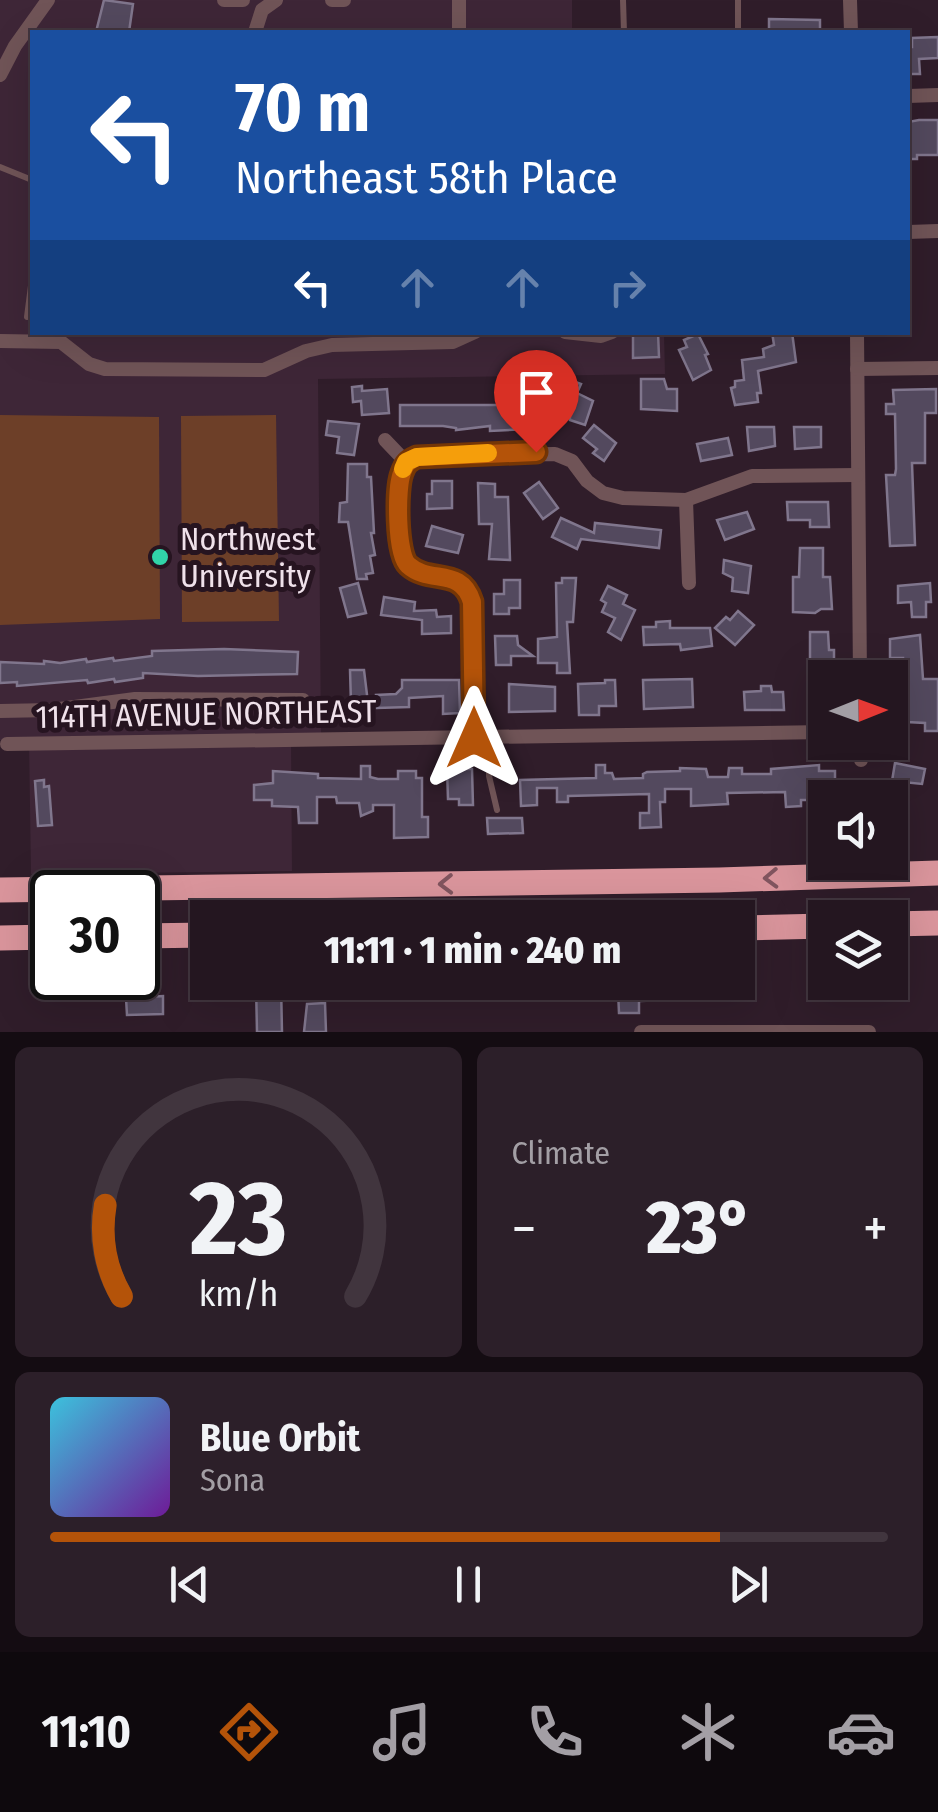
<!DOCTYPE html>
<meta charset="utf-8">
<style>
body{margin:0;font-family:"Fira Sans Condensed",sans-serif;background:#2c1f29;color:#f1f3f6;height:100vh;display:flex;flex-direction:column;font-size:38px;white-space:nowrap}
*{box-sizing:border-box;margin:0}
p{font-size:32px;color:#a39fa5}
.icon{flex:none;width:55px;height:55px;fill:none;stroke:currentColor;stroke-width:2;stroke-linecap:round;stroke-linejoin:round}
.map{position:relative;height:1032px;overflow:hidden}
.drawer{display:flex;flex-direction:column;gap:15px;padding:15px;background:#140c12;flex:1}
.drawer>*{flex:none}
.hud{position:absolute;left:30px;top:30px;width:880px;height:305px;border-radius:0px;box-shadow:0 10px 40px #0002,0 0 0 2px #41353e;background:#1a4fa0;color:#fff;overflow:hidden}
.needle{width:65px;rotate:89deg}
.tools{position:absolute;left:808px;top:660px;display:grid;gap:20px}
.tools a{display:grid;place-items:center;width:100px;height:100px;border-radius:0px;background:#241620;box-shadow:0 10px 40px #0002,0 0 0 2px #41353e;font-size:50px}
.speed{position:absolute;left:30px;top:870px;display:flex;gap:20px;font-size:50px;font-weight:700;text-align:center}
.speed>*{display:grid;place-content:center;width:130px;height:130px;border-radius:50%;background:#241620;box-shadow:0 10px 40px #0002,0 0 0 2px #41353e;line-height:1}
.speed .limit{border:5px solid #111;border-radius:15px;background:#fff;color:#111}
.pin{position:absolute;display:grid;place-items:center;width:85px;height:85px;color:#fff;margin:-102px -42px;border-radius:50% 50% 50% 0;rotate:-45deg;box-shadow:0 0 10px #0007}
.pin .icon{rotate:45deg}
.me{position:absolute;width:110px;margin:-55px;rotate:0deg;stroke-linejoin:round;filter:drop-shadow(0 0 8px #0008)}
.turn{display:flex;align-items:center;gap:35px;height:210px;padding:0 40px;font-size:45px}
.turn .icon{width:130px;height:130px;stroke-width:2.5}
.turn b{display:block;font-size:70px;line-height:85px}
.lanes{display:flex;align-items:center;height:95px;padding:0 40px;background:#0003;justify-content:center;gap:50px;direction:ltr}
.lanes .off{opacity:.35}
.big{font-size:75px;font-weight:800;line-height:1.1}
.drawer .card{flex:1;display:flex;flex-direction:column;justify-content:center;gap:15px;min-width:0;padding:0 35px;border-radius:15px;background:#2c1f29}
.drawer .dial{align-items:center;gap:0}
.dial svg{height:260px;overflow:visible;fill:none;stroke:#41353e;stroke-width:7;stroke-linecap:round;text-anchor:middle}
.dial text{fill:#f1f3f6;stroke:none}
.song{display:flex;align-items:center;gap:30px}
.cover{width:120px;height:120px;border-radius:15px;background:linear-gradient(135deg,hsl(190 70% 55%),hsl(280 70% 35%))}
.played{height:10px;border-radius:5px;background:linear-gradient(90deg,#b45309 80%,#41353e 80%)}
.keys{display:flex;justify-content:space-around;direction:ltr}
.heat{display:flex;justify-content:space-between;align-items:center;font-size:55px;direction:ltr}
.drawer .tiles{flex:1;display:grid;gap:15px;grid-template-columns:1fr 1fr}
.card:last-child{grid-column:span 2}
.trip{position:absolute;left:190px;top:900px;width:565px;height:100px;border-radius:0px;background:#241620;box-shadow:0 10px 40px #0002,0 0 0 2px #41353e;font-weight:800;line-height:100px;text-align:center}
.tab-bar{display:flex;height:160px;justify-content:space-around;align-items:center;background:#0e090d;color:#a39fa5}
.tab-bar .icon{width:70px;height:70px}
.tab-bar .current{color:#b45309}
.tab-bar b{font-size:45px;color:#f1f3f6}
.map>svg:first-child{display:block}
.built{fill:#3e2637}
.green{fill:#6d3f28}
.building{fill:#53495e;stroke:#80768d;stroke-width:2.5}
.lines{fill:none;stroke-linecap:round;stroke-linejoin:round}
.service{stroke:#705457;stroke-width:6}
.minor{stroke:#705457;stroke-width:14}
.motorway{stroke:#da959c;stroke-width:25}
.oneway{stroke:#80545e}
.route-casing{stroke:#753606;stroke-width:25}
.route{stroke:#b45309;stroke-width:18}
.slow{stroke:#f59e0b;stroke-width:18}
.poi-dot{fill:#31d4a9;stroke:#261420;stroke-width:4}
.labels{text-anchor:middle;stroke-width:10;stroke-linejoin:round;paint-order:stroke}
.poi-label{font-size:32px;fill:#efe1ea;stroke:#261420;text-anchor:start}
.street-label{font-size:32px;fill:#efe1ea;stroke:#261420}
</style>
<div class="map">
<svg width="938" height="1032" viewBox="0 0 938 1032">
<rect width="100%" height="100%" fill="#301d2a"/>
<path class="built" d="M0,0H572V32H32V332L664,333L665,374L318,379L321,735L291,736L292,871L31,874L29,740H0Z"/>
<g class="green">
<path d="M0,415L159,417L160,619L0,625Z"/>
<path d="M276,415L279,621L182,622L181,416Z"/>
</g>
<g class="building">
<path d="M104,0L133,4L129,32H96Z"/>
<path d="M769,19L820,20V32H769Z"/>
<path d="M938,37V58L919,59L920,74H908V47H912V38Z"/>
<path d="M919,120H938V155H917V159H908V122Z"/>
<path d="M633,332H658L659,357L633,358Z"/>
<path d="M772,332H792L796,362L758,371L761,393H757L758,402L735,405L731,388L735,387V381L744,380L742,360L764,357L763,349L774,345Z"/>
<path d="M698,334L708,354L705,355L711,370L693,380L679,350L687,347L684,340Z"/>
<path d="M567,379L581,384L577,393L593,401L585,425L570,420V410L558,405Z"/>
<path d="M641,379H664L667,389H677V411L641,409Z"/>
<path d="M362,386V391L387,389L389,413L362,415L361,401L353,402L352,387Z"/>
<path d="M936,389V413H925V463H912L915,545L890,546L886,475H895L896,469L895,414H886V404H894L893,390Z"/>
<path d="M400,405H507V411L549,410V428L490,431V426L456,430V428L443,426H400Z"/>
<path d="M328,421L359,424L354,455L337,453L339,437L326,435Z"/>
<path d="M594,425L616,443L604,461L593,453L597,449L583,438Z"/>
<path d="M747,427H774L775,446L749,451Z"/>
<path d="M794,427H821V447L795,449Z"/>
<path d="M728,438L732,455L701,461L697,444Z"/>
<path d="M348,464H367V477H371L374,533H371L375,555L370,556L373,573L366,574L367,579H357L348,522H339L340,503L347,502Z"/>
<path d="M432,481H452V508L427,509V494H432Z"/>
<path d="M539,482L558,508L543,519L524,493Z"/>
<path d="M478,483L495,484V497H508L510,560L489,559L492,524H479Z"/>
<path d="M787,502H828L829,527H810V520H788Z"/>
<path d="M747,512L754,529L725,540L717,520Z"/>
<path d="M561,518L594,533L595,523L661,530L659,548L581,539L577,549L552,537Z"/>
<path d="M432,526L463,535L458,553L426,546Z"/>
<path d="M800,548H823V577H830L832,609H821L815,613L793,612V577H799Z"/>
<path d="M724,560L751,566L748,593L732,591L733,578L723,573Z"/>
<path d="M562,578H576L573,622H567L570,673H557V663H538V639L557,637L556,583H562Z"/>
<path d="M504,580H520V608H509V614H494V594H504Z"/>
<path d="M358,583L366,613L348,617L340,588Z"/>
<path d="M930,583L931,602H926V617H912L911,602L898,603V586Z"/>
<path d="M608,586L627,595L623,604L635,610L621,640L608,632L615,618L602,612L606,603L601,600Z"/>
<path d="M384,597L415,602L414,611L436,610L437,617L451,616V633L422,634V620L381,615Z"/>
<path d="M738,611L754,625L735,645L715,628L726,617L730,620Z"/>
<path d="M670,621V628H710L712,646L681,650L680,644L644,645L643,627H656V622Z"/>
<path d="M810,632H828L829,650H834V667H817L816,663H810Z"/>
<path d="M920,635L923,679H938V731H925V723L907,722V705H901L903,658H890V639Z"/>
<path d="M495,636H517L518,645L533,656H511V665H496Z"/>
<path d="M224,649L298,652L297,674L198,676L143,673V678L115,682L114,679L88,683L87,680L17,686V682L0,683V662L44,664V661L60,663L86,659L87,662L113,658L114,661L152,656V651Z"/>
<path d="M350,670H364L368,703H351Z"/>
<path d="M692,679L693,707L644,709L643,680Z"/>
<path d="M402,680H459L460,713L443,714V696L409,698V707L377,708L376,695L396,694L402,688Z"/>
<path d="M605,680H615L616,706H599V715H579L578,684L605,683Z"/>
<path d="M509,684L555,687V711L509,712Z"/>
<path d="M761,686H771L772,692H783L784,710H745L744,692L761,691Z"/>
<path d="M895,763L925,769L922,784L892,781Z"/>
<path d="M596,765H605V773H612L614,779L643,778V774L647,772L680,771V768L706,769L708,777H728L729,768H742V774H771V769L819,765V771H835V792H821V800H801V806L786,807L785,792L727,793L728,804L691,806V789H665V802H660L661,827L640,828V813H649V794L568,796V802H557V788H537V805L521,806L520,780L596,778Z"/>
<path d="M361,766H370V777L378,779H398V771H416V778H422V817H428V837L394,838V805H373V811L361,816L359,803H337L336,797H317V823H299L298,807L272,806V800H254V785L273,783V771L318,774V778L361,779Z"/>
<path d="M447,769H472L473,805H459V799H448Z"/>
<path d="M44,780V787L49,786L52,825L38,826L35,781Z"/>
<path d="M487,818H522L523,833L488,834Z"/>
<path d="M652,982H666L667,1000L639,1001V1013H619L618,990L652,989Z"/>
<path d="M281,984L282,1032H257L256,985Z"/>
<path d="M163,996V1014L127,1015L126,998Z"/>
<path d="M325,1003L326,1032H304L307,1004Z"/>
</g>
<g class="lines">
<g class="service">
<path d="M623,0L624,32"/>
<path d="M738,0V32"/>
<path d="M0,167L32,180"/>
<path d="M27,317L32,278"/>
<path d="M489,740V776L497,810"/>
</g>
<g class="minor">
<path d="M224,0H243"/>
<path d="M332,0H344"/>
<path d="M850,0L851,32"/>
<path d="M255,32L262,10L276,0"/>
<path d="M459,32V0"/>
<path d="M0,75L15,46L48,0"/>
<path d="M908,96L938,95"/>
<path d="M908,232L938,231"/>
<path d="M565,332L601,336L612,332"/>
<path d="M857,332L860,678"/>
<path d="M0,341L61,342L89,364L105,369L264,370L306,351L332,345L453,342L475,332"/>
<path d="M857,369L938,368"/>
<path d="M385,440L406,462"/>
<path d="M406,462L433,455L555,454L572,461L587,481L603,493L623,498L686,500L752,476L857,475"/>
<path d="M406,462C398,481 399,497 400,517C400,527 398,540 400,550C408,587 460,563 473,602L474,738"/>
<path d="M686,500L689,583"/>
<path d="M0,711L52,710L135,699L303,700"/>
<path d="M861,742V760"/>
<path d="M7,744L825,732"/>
<path d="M641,1032H869"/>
</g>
<g class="motorway">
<path d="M0,890L719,880L938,873"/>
<path d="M890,924L938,923"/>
<path d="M738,928L825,926"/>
<path d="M138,936L208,935"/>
<path d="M0,938L52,937"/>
</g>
</g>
<defs><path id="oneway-chevron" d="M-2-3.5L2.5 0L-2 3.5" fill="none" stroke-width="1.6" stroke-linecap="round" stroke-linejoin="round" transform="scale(2.5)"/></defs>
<g class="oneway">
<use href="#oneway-chevron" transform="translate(771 878) rotate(178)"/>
<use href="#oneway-chevron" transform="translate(446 884) rotate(179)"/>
</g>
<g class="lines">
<defs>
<path id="route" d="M474,738L472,602C461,566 430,585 408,565C396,554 396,488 402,473C405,464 408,461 417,457L536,452"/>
</defs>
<use href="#route" class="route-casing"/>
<use href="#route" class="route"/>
<path class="slow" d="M403,469L406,462L417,457L488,453"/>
</g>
<circle class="poi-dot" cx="160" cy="557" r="10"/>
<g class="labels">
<g class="poi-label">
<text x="180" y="550">Northwest<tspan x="180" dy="37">University</tspan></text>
</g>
<g class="street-label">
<text transform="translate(206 714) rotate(-1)" y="11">114TH AVENUE NORTHEAST</text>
</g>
</g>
</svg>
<div class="tools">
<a><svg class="needle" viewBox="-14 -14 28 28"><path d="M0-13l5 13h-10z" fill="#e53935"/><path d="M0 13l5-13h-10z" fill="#a39fa5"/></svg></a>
<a><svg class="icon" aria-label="sound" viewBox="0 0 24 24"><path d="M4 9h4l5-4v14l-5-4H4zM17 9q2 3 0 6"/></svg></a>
<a><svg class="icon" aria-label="layers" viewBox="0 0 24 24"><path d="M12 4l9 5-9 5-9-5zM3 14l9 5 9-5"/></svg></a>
</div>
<div class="speed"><div class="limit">30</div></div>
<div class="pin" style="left:536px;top:452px;background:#d93025"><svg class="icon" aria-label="arrive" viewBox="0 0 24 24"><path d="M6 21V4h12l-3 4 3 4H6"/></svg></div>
<svg class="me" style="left:474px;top:738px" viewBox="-20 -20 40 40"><path d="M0-17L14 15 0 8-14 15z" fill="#b45309" stroke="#fff" stroke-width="4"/></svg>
<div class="trip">11:11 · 1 min · 240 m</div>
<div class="hud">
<div class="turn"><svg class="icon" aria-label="left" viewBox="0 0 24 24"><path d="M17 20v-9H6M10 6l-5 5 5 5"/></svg><div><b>70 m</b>Northeast 58th Place</div></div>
<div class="lanes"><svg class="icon" aria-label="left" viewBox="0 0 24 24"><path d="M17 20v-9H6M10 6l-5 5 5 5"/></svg><svg class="icon off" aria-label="ahead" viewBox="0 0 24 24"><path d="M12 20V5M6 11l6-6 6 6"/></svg><svg class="icon off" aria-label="ahead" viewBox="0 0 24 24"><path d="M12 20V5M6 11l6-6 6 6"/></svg><svg class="icon off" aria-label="right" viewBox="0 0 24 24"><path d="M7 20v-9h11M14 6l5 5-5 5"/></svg></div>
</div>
</div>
<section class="drawer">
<div class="tiles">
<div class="card dial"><svg viewBox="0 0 100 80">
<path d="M14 69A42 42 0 1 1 86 69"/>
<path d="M14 69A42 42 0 0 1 9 41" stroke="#b45309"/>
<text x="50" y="56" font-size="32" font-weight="700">23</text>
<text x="50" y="72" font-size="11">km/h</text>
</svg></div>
<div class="card"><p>Climate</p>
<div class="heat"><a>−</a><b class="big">23°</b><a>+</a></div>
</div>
<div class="card">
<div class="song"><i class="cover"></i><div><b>Blue Orbit</b><p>Sona</p></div></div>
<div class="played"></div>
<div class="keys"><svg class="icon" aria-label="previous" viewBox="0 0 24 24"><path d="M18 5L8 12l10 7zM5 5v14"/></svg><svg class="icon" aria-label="pause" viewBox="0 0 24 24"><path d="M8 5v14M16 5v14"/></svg><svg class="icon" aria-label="next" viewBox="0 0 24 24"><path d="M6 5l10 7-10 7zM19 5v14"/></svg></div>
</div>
</div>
</section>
<nav class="tab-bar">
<b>11:10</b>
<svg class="icon current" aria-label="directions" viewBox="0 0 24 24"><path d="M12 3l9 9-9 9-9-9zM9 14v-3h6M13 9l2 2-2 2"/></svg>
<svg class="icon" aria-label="music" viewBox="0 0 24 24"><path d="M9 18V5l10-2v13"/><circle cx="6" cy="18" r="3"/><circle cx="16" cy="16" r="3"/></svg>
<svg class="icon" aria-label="phone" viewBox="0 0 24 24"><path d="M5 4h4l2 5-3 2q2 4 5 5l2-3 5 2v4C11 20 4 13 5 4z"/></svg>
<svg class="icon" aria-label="climate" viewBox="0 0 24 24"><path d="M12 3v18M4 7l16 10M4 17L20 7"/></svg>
<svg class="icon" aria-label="car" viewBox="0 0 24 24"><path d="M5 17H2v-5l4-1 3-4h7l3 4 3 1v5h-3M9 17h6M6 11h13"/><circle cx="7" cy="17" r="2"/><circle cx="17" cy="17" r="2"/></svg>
</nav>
